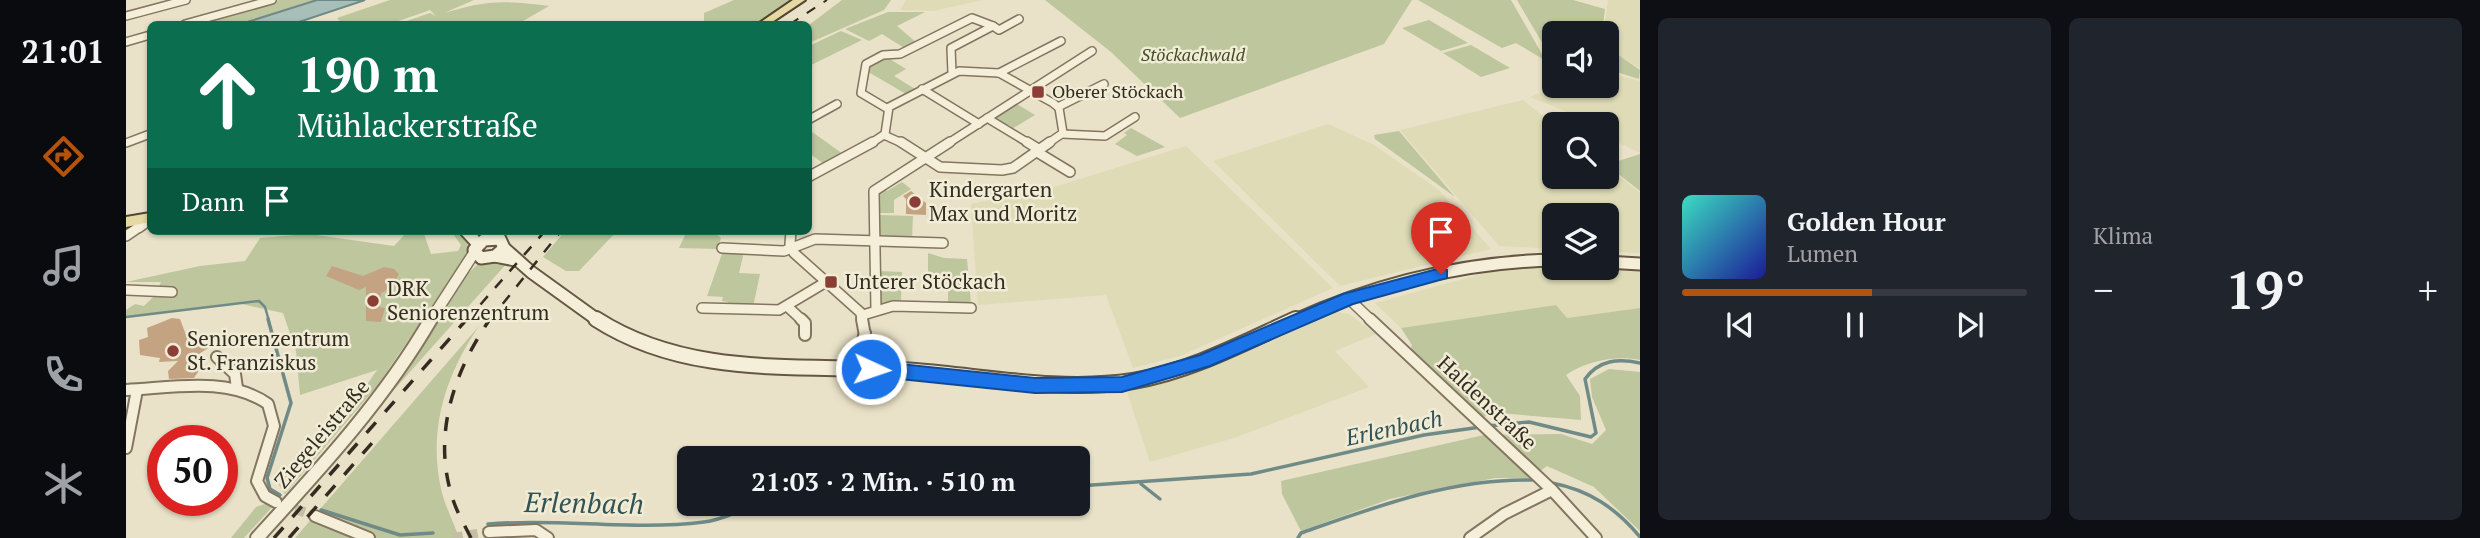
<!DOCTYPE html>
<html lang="de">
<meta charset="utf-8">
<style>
body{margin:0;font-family:"PT Serif",serif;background:#20242c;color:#f1f3f6;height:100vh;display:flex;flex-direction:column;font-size:26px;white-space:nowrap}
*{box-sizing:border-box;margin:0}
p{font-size:23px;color:#9ea1a6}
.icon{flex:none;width:38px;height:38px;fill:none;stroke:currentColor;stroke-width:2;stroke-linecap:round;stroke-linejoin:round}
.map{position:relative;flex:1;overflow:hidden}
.details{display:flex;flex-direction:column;gap:18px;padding:18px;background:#0d0f14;width:840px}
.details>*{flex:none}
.guide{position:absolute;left:21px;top:21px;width:665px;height:214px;border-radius:10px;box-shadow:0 2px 5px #0004;background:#0b6e4f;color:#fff;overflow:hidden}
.tools{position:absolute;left:1416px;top:21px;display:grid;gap:14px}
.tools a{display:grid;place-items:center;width:77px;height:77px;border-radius:10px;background:#171b24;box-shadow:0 2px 5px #0004;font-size:35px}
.speed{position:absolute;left:21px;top:425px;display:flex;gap:14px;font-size:35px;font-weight:700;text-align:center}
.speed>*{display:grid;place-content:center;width:91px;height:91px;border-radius:50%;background:#171b24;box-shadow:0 2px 5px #0004;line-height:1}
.speed .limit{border:10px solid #d22;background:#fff;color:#111}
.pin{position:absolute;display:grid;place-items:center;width:60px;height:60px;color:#fff;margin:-72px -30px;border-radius:50% 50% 50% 0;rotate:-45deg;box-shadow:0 0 7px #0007}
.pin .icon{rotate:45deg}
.me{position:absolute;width:77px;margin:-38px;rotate:93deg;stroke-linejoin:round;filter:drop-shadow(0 0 5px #0008)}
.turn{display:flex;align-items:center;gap:24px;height:147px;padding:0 35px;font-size:32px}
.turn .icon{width:91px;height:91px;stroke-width:2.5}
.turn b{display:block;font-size:49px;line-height:60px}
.then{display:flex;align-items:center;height:66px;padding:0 35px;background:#0003;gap:14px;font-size:26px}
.big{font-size:52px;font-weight:700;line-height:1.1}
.details .card{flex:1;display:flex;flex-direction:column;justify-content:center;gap:10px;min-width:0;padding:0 24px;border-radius:10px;background:#20242c}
.song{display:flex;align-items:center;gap:21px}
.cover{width:84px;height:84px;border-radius:10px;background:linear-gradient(135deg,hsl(170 70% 55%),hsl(240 70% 35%))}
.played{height:7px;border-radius:4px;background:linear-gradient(90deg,#b45309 55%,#363941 55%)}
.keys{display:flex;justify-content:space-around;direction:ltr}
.heat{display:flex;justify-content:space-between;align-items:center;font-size:38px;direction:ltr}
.details .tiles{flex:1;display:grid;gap:18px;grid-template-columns:repeat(2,1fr)}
.trip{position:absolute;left:551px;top:446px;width:413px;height:70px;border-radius:10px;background:#171b24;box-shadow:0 2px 5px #0004;font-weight:700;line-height:70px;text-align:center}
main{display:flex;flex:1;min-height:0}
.tabs{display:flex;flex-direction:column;width:126px;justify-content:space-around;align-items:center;background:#090b0e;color:#9ea1a6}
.tabs .icon{width:49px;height:49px}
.tabs .active{color:#b45309}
.tabs b{font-size:32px;color:#f1f3f6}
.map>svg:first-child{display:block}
.farmland{fill:#dedbb6}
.green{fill:#bdc69d}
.water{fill:#a8beb9;stroke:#708b87;stroke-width:2}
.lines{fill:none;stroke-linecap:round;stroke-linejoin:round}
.stream-far1{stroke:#708b87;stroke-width:2.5}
.stream{stroke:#708b87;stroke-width:3.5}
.building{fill:#c3a382}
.minor-tunnel{stroke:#c5bea7;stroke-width:10;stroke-dasharray:10 5;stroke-linecap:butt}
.minor-far2-casing{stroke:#83755f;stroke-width:10}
.minor-far1-casing{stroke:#83755f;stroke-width:12}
.minor-casing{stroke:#83755f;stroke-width:14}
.tertiary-far1-casing{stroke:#83755f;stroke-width:13}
.tertiary-casing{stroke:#83755f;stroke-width:16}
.secondary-far1-casing{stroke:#655742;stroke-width:15}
.secondary-casing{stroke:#655742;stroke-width:18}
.primary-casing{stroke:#514432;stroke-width:4}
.minor-far2{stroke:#f5efda;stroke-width:7}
.minor-far1{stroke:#f5efda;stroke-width:9}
.minor{stroke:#f5efda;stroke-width:10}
.tertiary-far1{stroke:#f5efda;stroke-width:10}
.tertiary{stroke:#f5efda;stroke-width:12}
.secondary-far1{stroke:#f5efda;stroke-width:11}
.secondary{stroke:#f5efda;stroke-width:14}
.primary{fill:#e7d9a4;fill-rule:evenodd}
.rail-far2{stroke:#352c21;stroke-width:2;stroke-dasharray:10 10;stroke-linecap:butt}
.rail-far1{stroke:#352c21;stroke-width:2.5;stroke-dasharray:11 11;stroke-linecap:butt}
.rail{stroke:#352c21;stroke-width:3.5;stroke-dasharray:14 14;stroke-linecap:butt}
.route{fill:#1a73e8;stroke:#114b97;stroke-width:2}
.poi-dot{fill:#8b3e36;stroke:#f1ecd6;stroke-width:2.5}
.labels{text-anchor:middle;stroke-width:5;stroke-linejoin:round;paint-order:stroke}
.far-park-label{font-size:18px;font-style:italic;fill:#424f2a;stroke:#f1ecd6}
.far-poi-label{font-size:18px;fill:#352c21;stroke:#f1ecd6;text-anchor:start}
.poi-label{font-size:21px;fill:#352c21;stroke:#f1ecd6;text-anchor:start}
.street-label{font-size:21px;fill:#352c21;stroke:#f1ecd6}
.water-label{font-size:23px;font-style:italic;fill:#325253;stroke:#f1ecd6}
.near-water-label{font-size:28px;font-style:italic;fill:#325253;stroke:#f1ecd6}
</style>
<main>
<nav class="tabs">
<b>21:01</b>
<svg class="icon active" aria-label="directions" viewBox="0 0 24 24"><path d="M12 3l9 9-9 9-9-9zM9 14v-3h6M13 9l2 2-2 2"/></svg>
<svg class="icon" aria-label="music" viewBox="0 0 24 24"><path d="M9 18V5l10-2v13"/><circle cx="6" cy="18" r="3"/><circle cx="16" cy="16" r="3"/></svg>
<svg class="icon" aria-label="phone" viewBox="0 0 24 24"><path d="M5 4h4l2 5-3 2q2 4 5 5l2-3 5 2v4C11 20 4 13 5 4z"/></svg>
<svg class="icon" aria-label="climate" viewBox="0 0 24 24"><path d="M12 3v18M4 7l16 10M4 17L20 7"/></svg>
</nav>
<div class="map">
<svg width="1514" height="538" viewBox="0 0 1514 538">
<rect width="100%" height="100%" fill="#e9e2c8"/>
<g class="farmland">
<path d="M780,0H857L807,11L774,10Z"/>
<path d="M1482,0H1514V68L1485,51L1479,23Z"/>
<path d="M1481,73L1514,81V153L1481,137L1480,124H1464L1457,115L1451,116L1404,97L1435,86H1480Z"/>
<path d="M1397,100L1428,125V177H1480L1481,166L1514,193V253L1481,252L1480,215H1428V249L1373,246L1274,130Z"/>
<path d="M1202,124L1248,145L1313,190L1365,249L1214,286L1087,161Z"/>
<path d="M1060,146L1207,288L1054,356L1007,368L980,295L852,305L845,204L925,188Z"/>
<path d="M1385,266L1514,270V308L1441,318L1430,305L1275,328L1249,303Z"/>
<path d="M1211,312L1223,314L1250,334L1209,351L1243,387L1108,438L1024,462L1001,392L1093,364Z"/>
</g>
<g class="green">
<path d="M153,0H191L114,24H64Z"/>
<path d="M264,0H348L318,13C360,0 379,0 423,6L392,24H272L304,13L310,16L304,10L264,24H217L211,18Z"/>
<path d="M608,0H670L633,24H578V13Z"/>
<path d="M716,0H765L758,10L683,43V25Z"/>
<path d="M919,0H1286L1258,44L1054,118L985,52Z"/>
<path d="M1292,0H1385L1420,61L1390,43L1376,48Z"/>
<path d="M1391,0H1447L1479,9L1476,33H1428V50L1421,51Z"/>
<path d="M762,12H799L771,26L791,43L780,49L756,34L743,41L719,29Z"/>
<path d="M1303,20L1342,43L1315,51L1276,28Z"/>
<path d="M715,31L736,40L683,66V46Z"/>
<path d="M1345,45L1384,68L1355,77L1317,53Z"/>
<path d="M1481,47L1514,70L1513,79L1481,69Z"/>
<path d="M762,58L780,69L768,76L789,89L780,94L739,70L754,59Z"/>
<path d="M889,103L909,115L884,130L885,126L865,119Z"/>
<path d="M1005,128L1039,147L1011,156L989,144L1001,135L998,133Z"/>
<path d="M682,129L717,154L698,164L683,153Z"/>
<path d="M1273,131L1329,197L1249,139L1248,135Z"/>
<path d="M1514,154V191L1486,169L1489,166L1486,163Z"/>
<path d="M776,182L785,189L768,200V213H752V192L757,189L761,191Z"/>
<path d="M752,215L787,216L786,239L752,238Z"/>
<path d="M297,231L305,254L332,251L335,245L325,231H332L342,242V251L303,312L292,321L294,323L251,386L159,494L153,485L157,473L231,399L251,370L174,395L170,351L157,313L111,303L0,318V310L9,304L18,306L29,295L35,282H0L74,266L119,261L134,238L183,234L268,246L280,233Z"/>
<path d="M439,231H491L453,271H440L417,257Z"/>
<path d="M560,233L590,234L595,238L592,249L553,248Z"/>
<path d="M597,251L618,252L613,273L634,274L627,307L601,306L602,302L596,301L597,297L581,296Z"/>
<path d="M802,253L818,258L841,259L845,304L822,303V274L802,273Z"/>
<path d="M364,261L382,262L249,411L338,277L351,265Z"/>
<path d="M752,271L776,272L775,302L753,303Z"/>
<path d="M1430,305L1441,318L1514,308V360C1491,355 1460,361 1440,375L1454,396L1455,420L1373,413L1353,418L1284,352L1286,345L1275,328Z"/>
<path d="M353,326C319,376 301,432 316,493C320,508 328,523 333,538H169Z"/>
<path d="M1483,369L1514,372V531L1468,487L1421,466L1405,478H1369L1264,499L1175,531L1156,494L1155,481L1358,435L1435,434L1466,444L1480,430L1466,397L1464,379Z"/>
<path d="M142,503L149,504L118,538H105L130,507Z"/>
</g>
<path class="water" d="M191,0H239L167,24H115Z"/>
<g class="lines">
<path class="stream-far1" d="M0,317L133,301L139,307L143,321"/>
<g class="stream">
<path d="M142,319L165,403L141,478L144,489L154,495"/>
<path d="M1362,426L1403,422L1465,437L1470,433L1459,379C1473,360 1492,358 1514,363"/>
<path d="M1426,483C1463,490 1490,508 1514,537"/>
<path d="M1015,484L1034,499"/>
<path d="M952,486L1125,474L1298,435L1355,427"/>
<path d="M195,510L274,535L307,533"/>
<path d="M362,524C434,518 506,531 578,522C597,520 615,509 634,504"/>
<path d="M1172,538L1175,533C1249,507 1326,478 1406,480"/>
</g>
</g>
<g class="building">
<path d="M785,191L800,203V215L780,214V199L777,196Z"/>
<path d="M206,266L237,276L258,267L268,269L273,274L265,288L255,293L254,307L259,308L255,322L240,321V287L233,290L200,276Z"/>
<path d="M46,318L54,319L60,335L82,341V348L70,356L72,372L68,378L43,379L42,371L52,361L33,362L34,358L14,355L13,340L22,337L21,328Z"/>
</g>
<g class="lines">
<g class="minor-tunnel">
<path d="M155,504L189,516"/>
<path d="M327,538L363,532"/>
</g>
<defs>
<g id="minor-far2">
<path d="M0,16L60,0"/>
<path d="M59,24L146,0"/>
<path d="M867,26L873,30L893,19"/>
<path d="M0,42L24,35"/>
<path d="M873,73L935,41"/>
<path d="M796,89L853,124"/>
<path d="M932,107L978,84"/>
<path d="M762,109L735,93L740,64L757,55L774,54L846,18L867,26L825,48L826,73"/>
<path d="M861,118L904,144"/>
<path d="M682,120L711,104"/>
<path d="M936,134L979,136L1009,117"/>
<path d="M758,135L778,144"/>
<path d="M0,143L24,134"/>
<path d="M744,144L759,134L763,107L833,71L873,73L927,103L933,108L937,133L921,144"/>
<path d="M821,144L966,51"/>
</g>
<g id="minor-far1">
<path d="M775,142L814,167L876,170L887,168L924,142"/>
<path d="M901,142L914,150"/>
<path d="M911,152L944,172"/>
<path d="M682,177L747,142"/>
<path d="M665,231L664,244L668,253L735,313L736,321"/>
<path d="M0,236L13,227"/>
<path d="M596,248L658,251L689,239L817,243"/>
<path d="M0,290L46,292"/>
<path d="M1223,299L1246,321"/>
<path d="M662,307L677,321"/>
<path d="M576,308L653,310L700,282"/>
<path d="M750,309L748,191L824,142"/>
<path d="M737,315L767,306L845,308"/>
</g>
<g id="minor">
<path d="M675,319L679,323V335"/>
<path d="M736,319L745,369"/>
<path d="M1244,319L1426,490L1470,538"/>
<path d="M91,357L109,374L111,388"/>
<path d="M729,368L739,333"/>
<path d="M0,390C46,388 102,376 142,404L148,426L131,481L139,496L150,502"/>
<path d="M0,448L11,390"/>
<path d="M189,516L243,538"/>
<path d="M363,532L410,530L422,538"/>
<path d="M1344,538L1378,514L1426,490"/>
</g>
<g id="tertiary-far1">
<path d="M13,227L24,219"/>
<path d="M304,321L348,253"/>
</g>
<path id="tertiary" d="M131,538C194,469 258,400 305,319"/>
<g id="secondary-far1">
<path d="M340,231L352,244"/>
<path d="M374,239L378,248L369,256L355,258L348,250L358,240Z"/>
<path d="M378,248L405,272L473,321"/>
<path d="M369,256L389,260"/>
<path d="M1480,262L1514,264"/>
<path d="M1167,321C1249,284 1337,262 1428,260"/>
</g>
<path id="secondary" d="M470,319C566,381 682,363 790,371C863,377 935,392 1007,381C1065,371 1117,343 1170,319"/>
<g id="primary">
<path d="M667,0H679L643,24H632Z"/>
<path d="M24,213V222L0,227V217Z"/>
</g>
</defs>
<use href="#minor-far2" class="minor-far2-casing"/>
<use href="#minor-far1" class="minor-far1-casing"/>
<use href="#minor" class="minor-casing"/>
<use href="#tertiary-far1" class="tertiary-far1-casing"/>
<use href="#tertiary" class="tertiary-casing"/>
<use href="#secondary-far1" class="secondary-far1-casing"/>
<use href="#secondary" class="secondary-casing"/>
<use href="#primary" class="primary-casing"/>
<use href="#minor-far2" class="minor-far2"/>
<use href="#minor-far1" class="minor-far1"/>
<use href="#minor" class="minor"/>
<use href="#tertiary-far1" class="tertiary-far1"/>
<use href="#tertiary" class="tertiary"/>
<use href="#secondary-far1" class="secondary-far1"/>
<use href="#secondary" class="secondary"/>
<use href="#primary" class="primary"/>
<path class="rail-far2" d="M664,24L701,0"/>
<g class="rail-far1">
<path d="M340,321L419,231"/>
<path d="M363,321L435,231"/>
</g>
<g class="rail">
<path d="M148,538L341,319"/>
<path d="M163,538L246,443"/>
<path d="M345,538C338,524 329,509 325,493C307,432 329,370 364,319"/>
</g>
</g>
<path class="route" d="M1315,268L1321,270V278L1227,304L1084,366L996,392L909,393L745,376L736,369L745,361L909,378L996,377L1074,355L1217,294Z"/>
<g class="poi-dot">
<rect x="905" y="85" width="14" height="14" rx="3.5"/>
<circle cx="789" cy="202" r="7"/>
<rect x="698" y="275" width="14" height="14" rx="3.5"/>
<circle cx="247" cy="301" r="7"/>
<circle cx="47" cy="351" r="7"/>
</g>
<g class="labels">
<g class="far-park-label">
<text x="1067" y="61">Stöckachwald</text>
</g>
<g class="far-poi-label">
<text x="926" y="98">Oberer Stöckach</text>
</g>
<g class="poi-label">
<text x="803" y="197">Kindergarten<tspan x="803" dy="24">Max und Moritz</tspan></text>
<text x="719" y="289">Unterer Stöckach</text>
<text x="261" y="296">DRK<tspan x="261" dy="24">Seniorenzentrum</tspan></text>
<text x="61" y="346">Seniorenzentrum<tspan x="61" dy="24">St. Franziskus</tspan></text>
</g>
<g class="street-label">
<text transform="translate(1361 403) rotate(43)" y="7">Haldenstraße</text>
<text transform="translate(196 434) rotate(-50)" y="7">Ziegeleistraße</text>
</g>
<g class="water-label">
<text transform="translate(1268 428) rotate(-12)" y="8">Erlenbach</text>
</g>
<g class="near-water-label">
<text transform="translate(458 503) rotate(1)" y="10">Erlenbach</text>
</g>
</g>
</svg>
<div class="tools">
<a><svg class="icon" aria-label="sound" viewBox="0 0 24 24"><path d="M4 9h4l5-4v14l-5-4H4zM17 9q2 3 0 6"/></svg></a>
<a><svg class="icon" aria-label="search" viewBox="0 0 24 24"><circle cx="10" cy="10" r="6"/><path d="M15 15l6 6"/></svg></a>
<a><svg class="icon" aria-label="layers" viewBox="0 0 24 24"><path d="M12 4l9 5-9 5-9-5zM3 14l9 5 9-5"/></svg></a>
</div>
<div class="speed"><div class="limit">50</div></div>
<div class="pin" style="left:1315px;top:274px;background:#d93025"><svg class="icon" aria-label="arrive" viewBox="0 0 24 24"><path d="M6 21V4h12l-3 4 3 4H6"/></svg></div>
<svg class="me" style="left:745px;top:369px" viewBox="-20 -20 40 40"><circle r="17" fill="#1a73e8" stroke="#fff" stroke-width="3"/><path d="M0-11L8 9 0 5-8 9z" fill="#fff"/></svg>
<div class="trip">21:03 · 2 Min. · 510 m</div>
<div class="guide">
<div class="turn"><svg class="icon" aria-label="ahead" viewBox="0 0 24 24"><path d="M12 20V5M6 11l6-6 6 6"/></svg><div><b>190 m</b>Mühlackerstraße</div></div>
<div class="then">Dann<svg class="icon" aria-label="arrive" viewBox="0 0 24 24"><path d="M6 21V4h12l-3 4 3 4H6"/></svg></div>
</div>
</div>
<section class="details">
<div class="tiles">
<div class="card">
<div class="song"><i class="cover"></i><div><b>Golden Hour</b><p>Lumen</p></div></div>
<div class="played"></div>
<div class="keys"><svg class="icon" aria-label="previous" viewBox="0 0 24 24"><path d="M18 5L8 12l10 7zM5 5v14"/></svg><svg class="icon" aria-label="pause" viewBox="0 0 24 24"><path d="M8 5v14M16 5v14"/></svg><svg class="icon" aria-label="next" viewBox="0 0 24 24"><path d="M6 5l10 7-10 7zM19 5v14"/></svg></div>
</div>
<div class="card"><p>Klima</p>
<div class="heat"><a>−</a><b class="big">19°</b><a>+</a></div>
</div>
</div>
</section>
</main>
